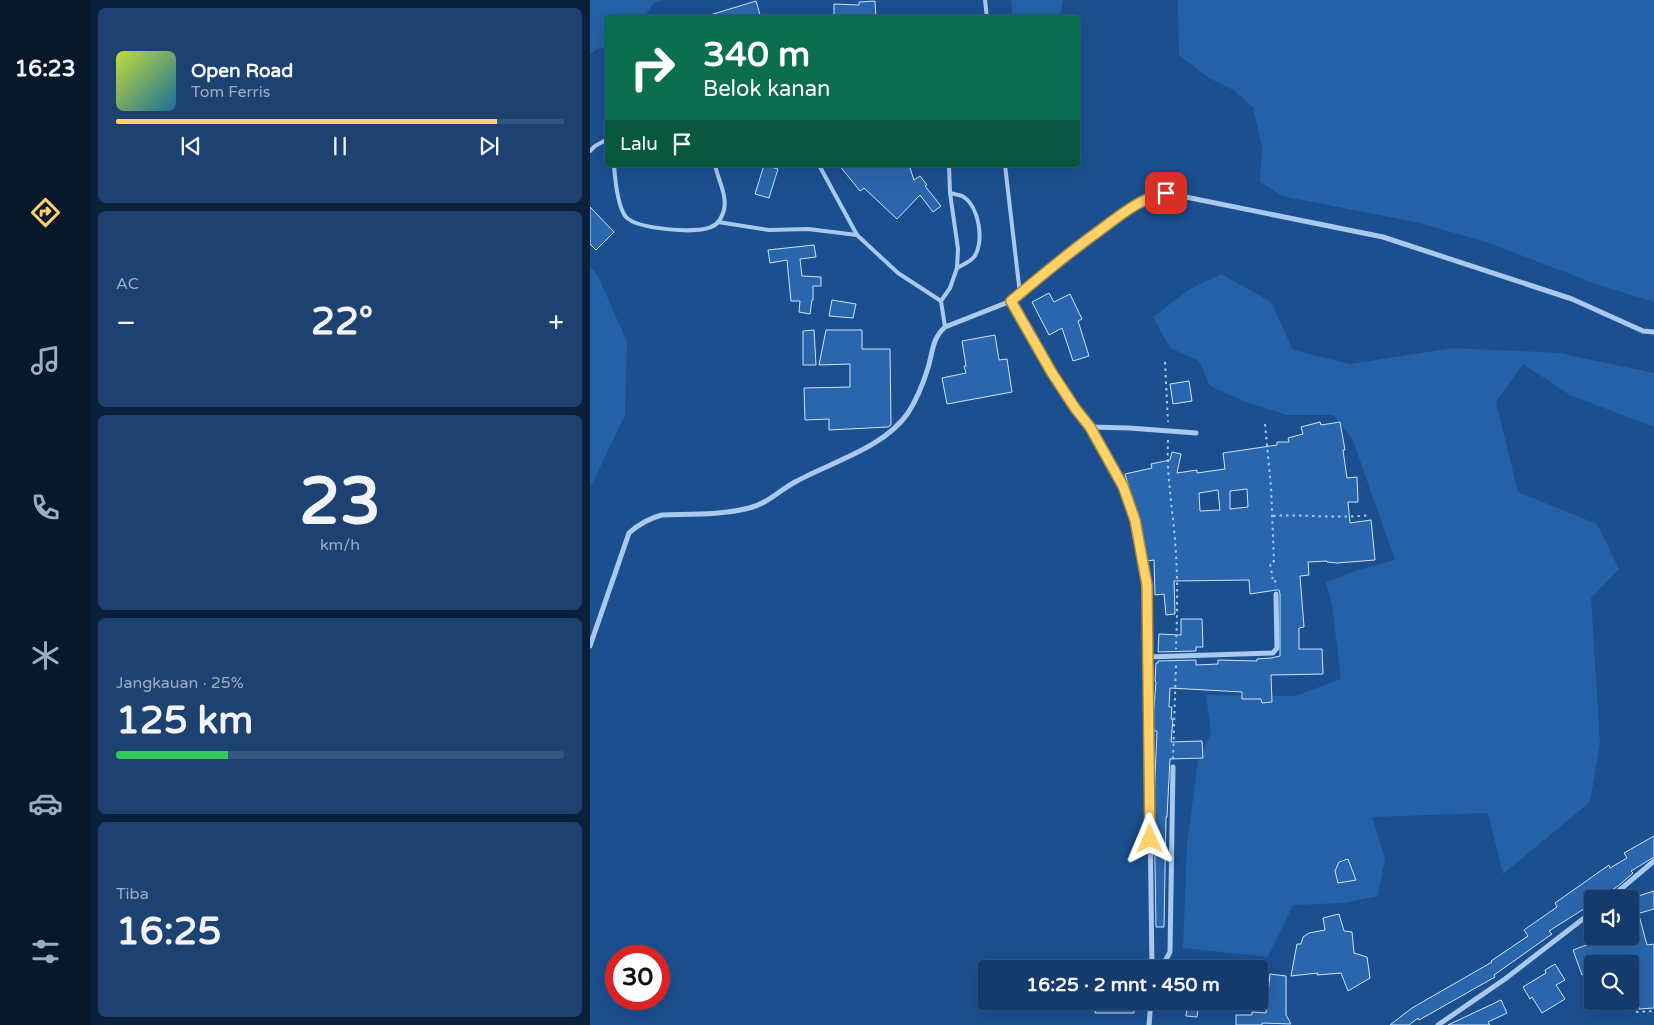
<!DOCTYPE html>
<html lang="id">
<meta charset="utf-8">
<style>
body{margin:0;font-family:"Varela Round",sans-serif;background:#1d4271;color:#f1f3f6;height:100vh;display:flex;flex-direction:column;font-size:19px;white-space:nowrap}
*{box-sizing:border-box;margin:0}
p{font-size:16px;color:#9dadc1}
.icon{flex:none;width:28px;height:28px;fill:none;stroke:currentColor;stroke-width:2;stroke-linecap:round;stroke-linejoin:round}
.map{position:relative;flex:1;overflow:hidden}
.sheet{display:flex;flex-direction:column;gap:8px;padding:8px;background:#0b203b;width:500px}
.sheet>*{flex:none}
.top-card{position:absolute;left:15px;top:15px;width:475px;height:152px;border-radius:5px;box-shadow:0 5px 20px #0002,0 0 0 1px #33557e;background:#0b6e4f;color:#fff;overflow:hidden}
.tools{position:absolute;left:994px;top:890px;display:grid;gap:10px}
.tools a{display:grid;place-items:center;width:55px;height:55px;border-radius:5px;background:#143b6b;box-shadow:0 5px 20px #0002,0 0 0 1px #33557e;font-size:25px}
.speed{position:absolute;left:15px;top:945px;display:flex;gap:10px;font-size:25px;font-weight:700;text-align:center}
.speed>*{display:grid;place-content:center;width:65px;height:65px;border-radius:50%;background:#143b6b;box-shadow:0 5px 20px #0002,0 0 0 1px #33557e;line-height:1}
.speed .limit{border:8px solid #d22;background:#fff;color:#111}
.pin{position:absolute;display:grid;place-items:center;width:42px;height:42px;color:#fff;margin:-21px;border-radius:10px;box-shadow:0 2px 8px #0006}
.me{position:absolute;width:55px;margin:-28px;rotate:359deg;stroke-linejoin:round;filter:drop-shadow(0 0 4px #0008)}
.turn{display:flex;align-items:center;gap:18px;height:105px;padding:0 15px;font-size:22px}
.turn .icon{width:65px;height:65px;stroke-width:2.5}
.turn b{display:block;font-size:35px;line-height:42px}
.then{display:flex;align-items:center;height:48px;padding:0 15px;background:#0003;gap:10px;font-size:19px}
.big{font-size:38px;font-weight:700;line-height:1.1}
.sheet .card{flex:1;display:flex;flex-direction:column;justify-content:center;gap:8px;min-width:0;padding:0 18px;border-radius:8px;background:#1d4271}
.sheet .dial{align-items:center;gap:0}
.dial b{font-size:65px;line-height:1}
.song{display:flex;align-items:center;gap:15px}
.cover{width:60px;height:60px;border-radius:8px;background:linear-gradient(135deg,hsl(70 70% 55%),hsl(200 70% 35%))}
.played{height:5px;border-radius:2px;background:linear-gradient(90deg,#ffd166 85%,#33557e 85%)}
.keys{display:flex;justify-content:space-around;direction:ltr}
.heat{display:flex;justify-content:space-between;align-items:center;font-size:28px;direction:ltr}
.charge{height:8px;border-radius:4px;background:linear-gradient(90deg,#34c759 25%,#33557e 0)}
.trip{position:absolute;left:388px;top:960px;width:290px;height:50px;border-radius:5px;background:#143b6b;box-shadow:0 5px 20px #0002,0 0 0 1px #33557e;font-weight:700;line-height:50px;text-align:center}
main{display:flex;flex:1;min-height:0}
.tab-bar{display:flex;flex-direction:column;width:90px;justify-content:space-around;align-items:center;background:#08182b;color:#9dadc1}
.tab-bar .icon{width:35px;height:35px}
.tab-bar .active{color:#ffd166}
.tab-bar b{font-size:22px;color:#f1f3f6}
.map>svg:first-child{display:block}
.green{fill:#2461a8}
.building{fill:#2a66ad;stroke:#cfe3fa;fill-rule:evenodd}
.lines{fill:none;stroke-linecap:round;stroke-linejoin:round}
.path{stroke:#a9c9ee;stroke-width:2;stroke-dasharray:2.5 4;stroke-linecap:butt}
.service{stroke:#a9c9ee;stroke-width:4}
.minor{stroke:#a9c9ee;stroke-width:5}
.route-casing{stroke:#a68842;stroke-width:12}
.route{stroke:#ffd166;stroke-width:9}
</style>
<main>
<nav class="tab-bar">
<b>16:23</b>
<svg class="icon active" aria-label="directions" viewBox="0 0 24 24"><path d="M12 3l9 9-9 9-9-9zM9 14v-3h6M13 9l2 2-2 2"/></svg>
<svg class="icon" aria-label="music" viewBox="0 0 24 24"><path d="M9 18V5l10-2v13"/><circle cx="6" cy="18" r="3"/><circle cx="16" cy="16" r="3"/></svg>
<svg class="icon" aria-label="phone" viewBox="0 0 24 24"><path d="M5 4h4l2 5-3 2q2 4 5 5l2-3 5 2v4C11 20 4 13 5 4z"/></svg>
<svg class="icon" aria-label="climate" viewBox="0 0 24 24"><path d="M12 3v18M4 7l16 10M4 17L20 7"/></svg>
<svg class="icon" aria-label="car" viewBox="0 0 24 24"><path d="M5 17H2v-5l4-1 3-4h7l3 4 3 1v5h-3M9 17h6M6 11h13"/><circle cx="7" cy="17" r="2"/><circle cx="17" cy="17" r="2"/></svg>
<svg class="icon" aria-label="filters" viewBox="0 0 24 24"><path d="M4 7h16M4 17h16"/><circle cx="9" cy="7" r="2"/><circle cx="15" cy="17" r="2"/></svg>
</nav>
<section class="sheet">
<div class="card">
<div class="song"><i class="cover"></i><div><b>Open Road</b><p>Tom Ferris</p></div></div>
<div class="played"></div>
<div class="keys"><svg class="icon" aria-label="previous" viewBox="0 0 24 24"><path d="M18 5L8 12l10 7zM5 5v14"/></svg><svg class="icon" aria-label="pause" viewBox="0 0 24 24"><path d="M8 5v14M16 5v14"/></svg><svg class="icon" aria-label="next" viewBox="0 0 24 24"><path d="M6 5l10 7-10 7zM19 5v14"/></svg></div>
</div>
<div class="card"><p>AC</p>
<div class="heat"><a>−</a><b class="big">22°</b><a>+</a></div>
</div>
<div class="card dial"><b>23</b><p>km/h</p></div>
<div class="card"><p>Jangkauan · 25%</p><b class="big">125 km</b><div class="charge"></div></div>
<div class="card"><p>Tiba</p><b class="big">16:25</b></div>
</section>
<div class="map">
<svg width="1064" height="1025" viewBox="0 0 1064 1025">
<rect width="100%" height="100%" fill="#1b4f8f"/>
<g class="green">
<path d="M0,0H71L63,4L54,17L18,18L17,48L6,49L0,55Z"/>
<path d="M421,0H473L470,17L423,18Z"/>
<path d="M588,0H1064V302L1009,285L896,242L830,223L692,196L670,182L672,147L663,107L643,90L619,78L589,55Z"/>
<path d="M0,266L8,276L37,342L35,415L0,488Z"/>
<path d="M631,274L681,302L703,350L760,364L863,348L969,353L1064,373V427L980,395L933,364L906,402L928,492L1007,524L1029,569L1001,598L1010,743L1000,802L913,874L898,813L782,817L795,858L788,896L754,903L703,905L678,957L593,948L597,845L608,760L621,734L616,695L705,696L751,679L742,606L736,582L765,571L805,560L762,438L743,415H697L656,402L620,386L609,361L580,348L563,317L600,289Z"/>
</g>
<g class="building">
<path d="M166,1L171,18H121L120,15Z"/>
<path d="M285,1L286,18H244V4L269,5V2Z"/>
<path d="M174,165L188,169L179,198L165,194Z"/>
<path d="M249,165H319L324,180L330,176L337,185L335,186L351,206L343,212L330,195L307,219L274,188L270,191Z"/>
<path d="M0,207L24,232L6,250L0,244Z"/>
<path d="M224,245L226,257L210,259L212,276L231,277V286H223V300H222L220,314L209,312L210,301H201L197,260L180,263L178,250Z"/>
<path d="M459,293L464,302L480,294L492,319L488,321L499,356L483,361L472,328L459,335L442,302Z"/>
<path d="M242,300L266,304L263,318L239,316Z"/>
<path d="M224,330L226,365H213V331Z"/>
<path d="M236,330H272V349H300L301,425L298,427L239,430V419L215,420L214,388L260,387V364L229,365Z"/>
<path d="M405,335L409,360L417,359L422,392L357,404L352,378L376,373L374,366H376L372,341Z"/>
<path d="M599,381L602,401L583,404L580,384Z"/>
<path d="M730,422L731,425L750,422L755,450H753L757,478L767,477L768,502H758L760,523L781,520L785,560L747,563L737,562V561L718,562L719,575L710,576L714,627L709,628V649H732L733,674L681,675L682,702L672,703L671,699H652V692L580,688L579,707H582L581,719H583L581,742L612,741L613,758L580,759L577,817H576L574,927H566L564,801L567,731H564L563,719L566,682L565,681L566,663H568V661L606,660V665L628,664V660L667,661V659L681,658L690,656V594L689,590H686L660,594L659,580L584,581L585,614L576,615L574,594L565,595L564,560L557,561L552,530L535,474L562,468L561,464L580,460L582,452L591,454L587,473L607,470V473L635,469L633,453L687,445V442H699L698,438L713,434L711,427ZM657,489L658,507L640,509V491ZM628,490L630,510L610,511L609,493Z"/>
<path d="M591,619H612L613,647H606V651L568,652L569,634L591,635Z"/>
<path d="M1064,836V857L1041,871L1043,873L1028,886L1009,899H1002V903L1000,905L959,931L962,934L904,975L905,977L829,1020L828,1018L819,1025H800L822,1008L902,962L901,961L938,936L934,930L967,907L965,903L1019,865L1020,868L1037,858L1034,853Z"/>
<path d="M758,859L766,880L748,883L745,871L749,862Z"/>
<path d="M1064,891V909L1050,913L1045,897Z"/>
<path d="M1043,893L1057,945L1064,944V1008L1049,1009L1048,996H1040V964H1002V971L992,975L983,950L1002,943L1001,941L1013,936H1040V894Z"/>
<path d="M749,914L754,931L762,932L764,953L777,957L780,978L758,991L751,973L727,975L728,973L701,976L707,944H711L713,937L719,933L735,930L733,918Z"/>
<path d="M965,964L975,980L966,985L975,999L952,1013L942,997L940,999L933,987L956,973L955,970Z"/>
<path d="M680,974L696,976V1015L701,1024L672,1023V1025H646V1015H662V1012L676,1013Z"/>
<path d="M911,1000L917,1013L898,1022L900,1025H858Z"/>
<path d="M506,1001H544V1013H505Z"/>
<path d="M598,1001L609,1003L607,1017L596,1016Z"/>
</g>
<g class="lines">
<g class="path">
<path d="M575,362L578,422"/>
<path d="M675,424L681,487L684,561L680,563L683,581L685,580L686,587"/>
<path d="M578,440C576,477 584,516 586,554C588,585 587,618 586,649"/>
<path d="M683,516C715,514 747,519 780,515"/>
<path d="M583,759L586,664"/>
<path d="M1046,1012L1064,1011"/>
</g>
<g class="service">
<path d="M395,0L397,18"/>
<path d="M0,151L5,146L18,139"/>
<path d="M24,165C25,179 27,206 36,217C47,229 106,234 121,227C127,225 131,219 133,213C139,198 128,180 125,165"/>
<path d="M229,165L267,235"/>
<path d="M415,165L430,294"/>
<path d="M360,193C364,194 369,195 372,196C389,205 395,242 384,257C380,262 372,265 367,268"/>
<path d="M128,222L179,230L218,229L267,235L308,273L351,301"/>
<path d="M355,327L351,301L360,288L367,268L368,249L360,193L359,165"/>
</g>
<g class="minor">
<path d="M421,301L462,373L485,409L500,427L533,486L545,520L557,585L562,969"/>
<path d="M500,427L539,428L606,433"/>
<path d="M0,646L39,533C48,525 60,518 72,515C99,514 133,515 159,508C177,504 190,490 205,482C241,462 294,448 318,413C327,399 333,384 338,368C343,351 342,339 355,327L421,301L464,264L541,207L566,195L576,193L793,237L982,299L1053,331L1064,332"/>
<path d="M558,657L683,653L687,648L686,594"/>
<path d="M1019,899L1064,861"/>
<path d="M565,969L574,963L580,952L583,767"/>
<path d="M559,1025L561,1001"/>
<path d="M848,1025L915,979L1002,912"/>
</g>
</g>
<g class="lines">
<defs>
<path id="route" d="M560,839L557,585L545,520L533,486L500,427L485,408L462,373L421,301C450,277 478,253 509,231C529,216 550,198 576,193"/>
</defs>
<use href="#route" class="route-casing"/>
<use href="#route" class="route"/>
</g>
</svg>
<div class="tools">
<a><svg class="icon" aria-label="sound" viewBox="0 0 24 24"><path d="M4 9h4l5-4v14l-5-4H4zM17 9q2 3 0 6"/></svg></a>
<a><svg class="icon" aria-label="search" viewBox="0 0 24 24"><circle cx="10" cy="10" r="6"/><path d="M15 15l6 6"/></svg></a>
</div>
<div class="speed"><div class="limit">30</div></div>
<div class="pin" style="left:576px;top:193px;background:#d93025"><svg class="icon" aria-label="arrive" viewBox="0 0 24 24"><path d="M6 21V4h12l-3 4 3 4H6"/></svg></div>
<svg class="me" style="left:560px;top:839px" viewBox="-20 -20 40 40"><path d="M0-17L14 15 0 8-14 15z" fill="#ffd166" stroke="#fff" stroke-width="4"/></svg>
<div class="trip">16:25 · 2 mnt · 450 m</div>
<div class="top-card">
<div class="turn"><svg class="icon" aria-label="right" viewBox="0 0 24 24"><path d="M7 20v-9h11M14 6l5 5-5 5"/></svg><div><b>340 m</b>Belok kanan</div></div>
<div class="then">Lalu<svg class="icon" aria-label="arrive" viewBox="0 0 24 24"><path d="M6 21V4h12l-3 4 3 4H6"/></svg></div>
</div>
</div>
</main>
